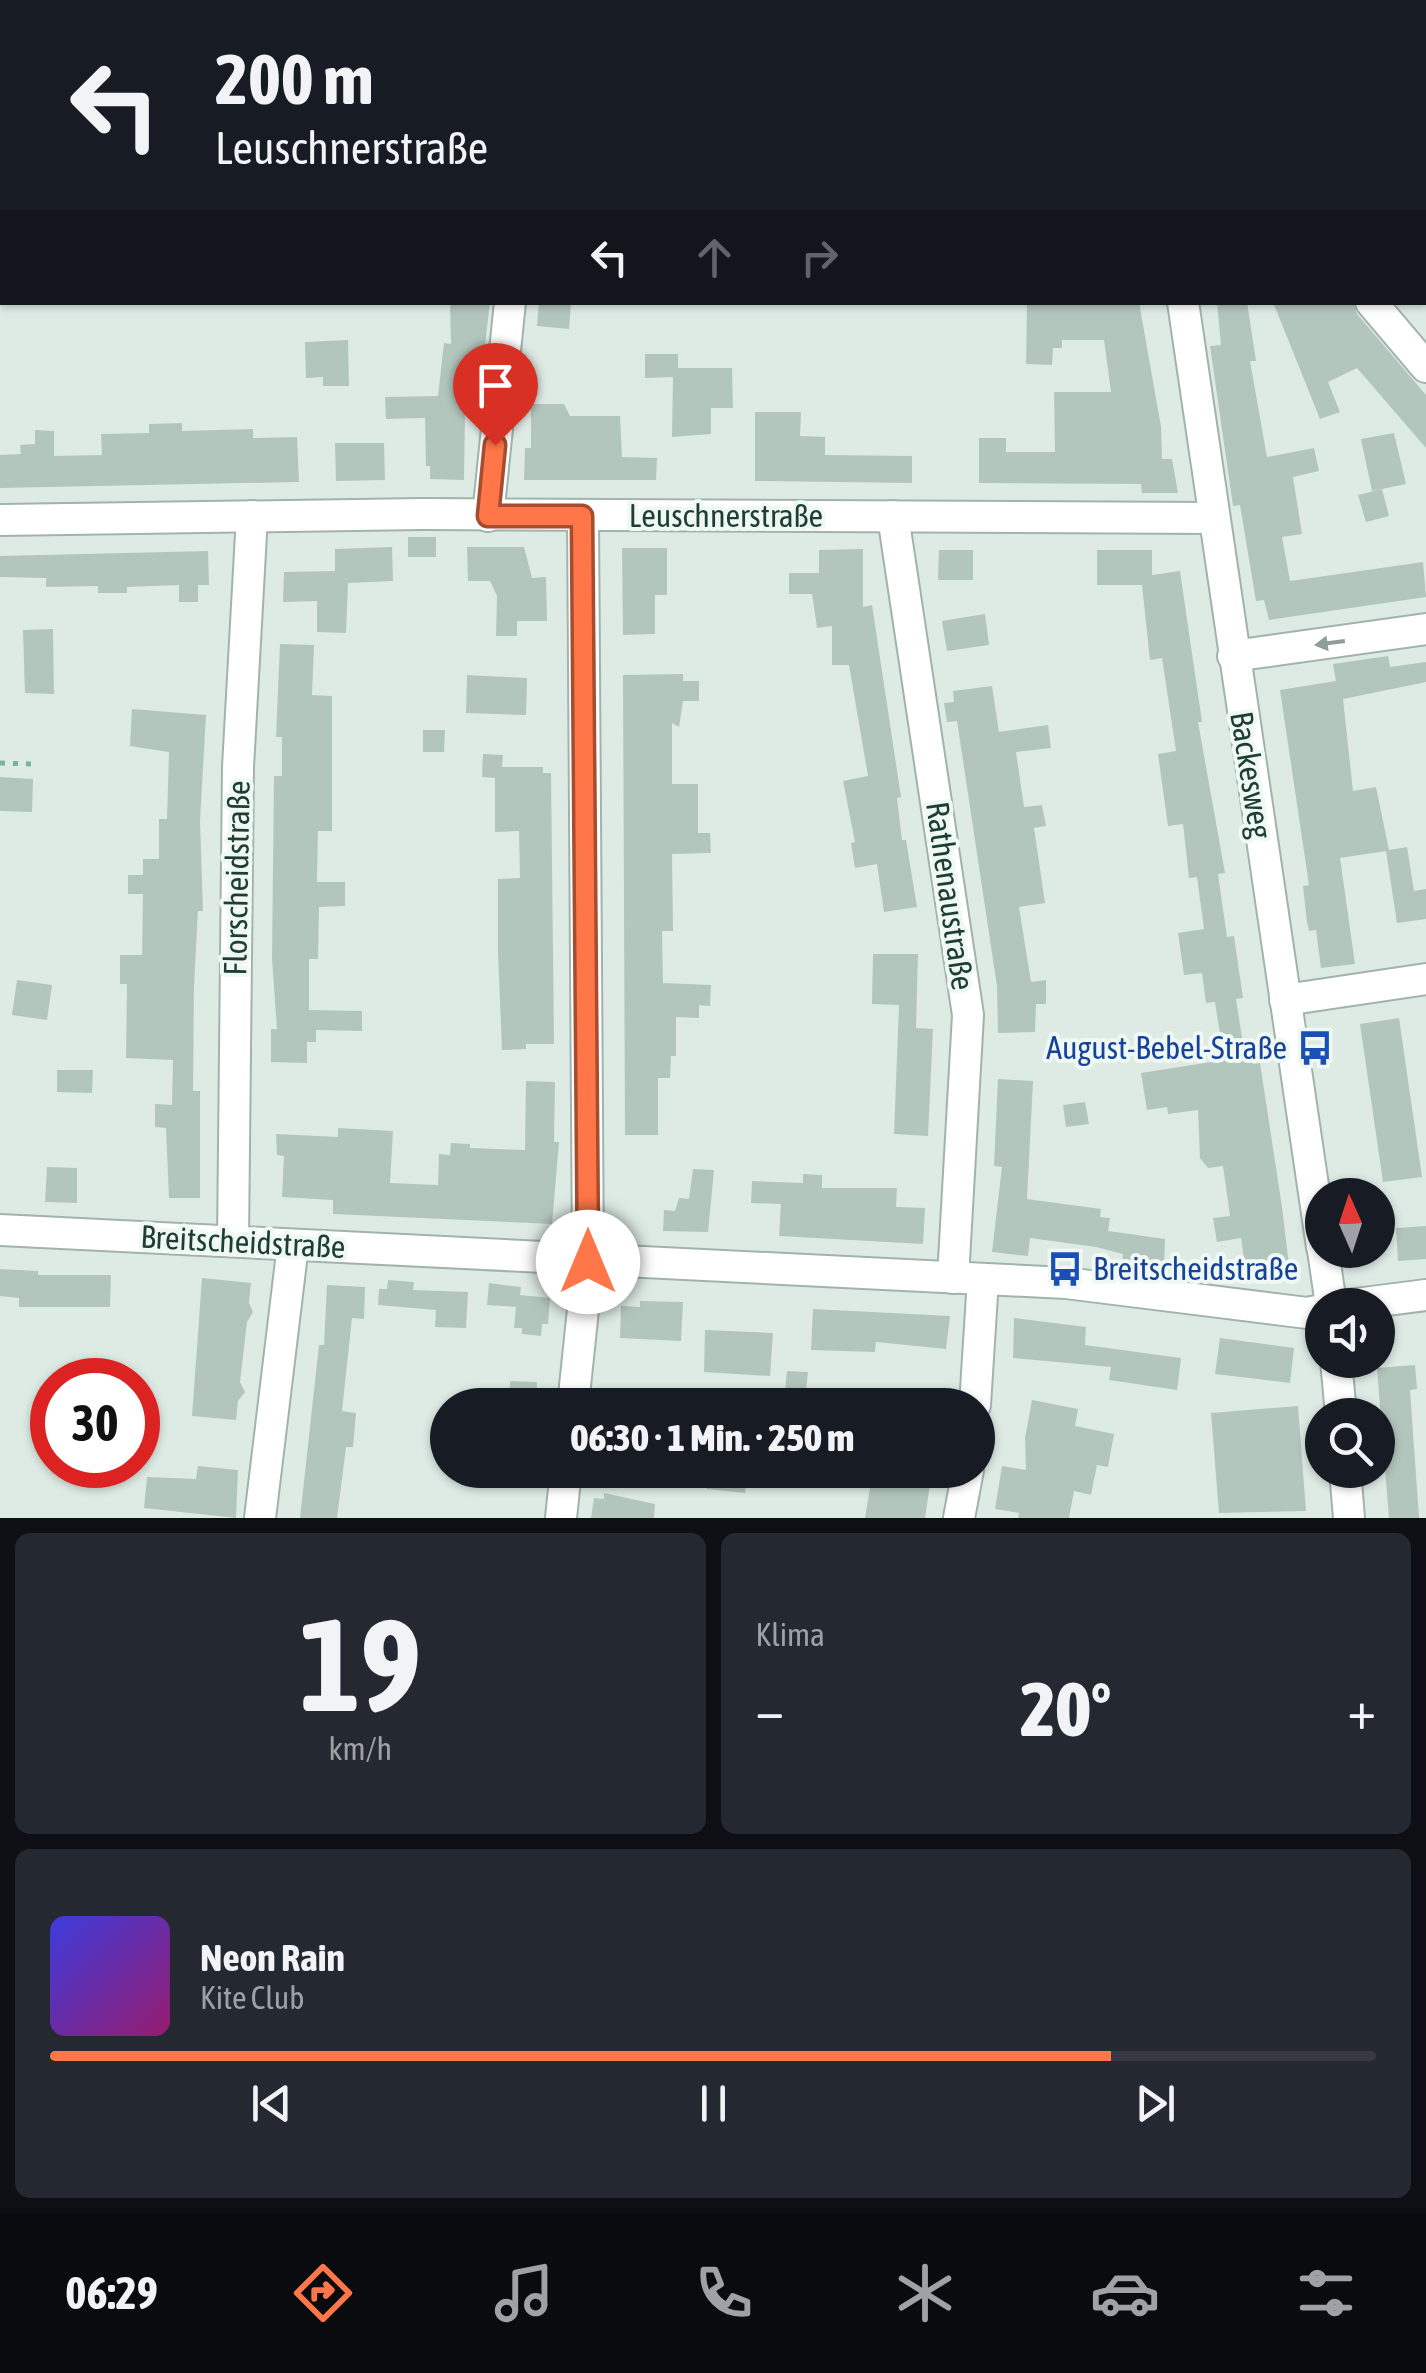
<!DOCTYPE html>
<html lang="de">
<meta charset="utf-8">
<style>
body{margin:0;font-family:"Asap Condensed",sans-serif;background:#242831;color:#f1f3f6;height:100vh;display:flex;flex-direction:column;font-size:38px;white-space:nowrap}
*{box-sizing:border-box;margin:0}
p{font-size:32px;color:#9ea1a6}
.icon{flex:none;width:55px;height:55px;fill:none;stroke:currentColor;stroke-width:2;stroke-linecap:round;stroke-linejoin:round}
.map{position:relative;height:1518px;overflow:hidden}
.panel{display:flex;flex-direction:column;gap:15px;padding:15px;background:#0d0f14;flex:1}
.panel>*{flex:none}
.top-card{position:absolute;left:0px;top:0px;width:1428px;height:305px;box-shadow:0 2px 8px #0004;background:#171b24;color:#f1f3f6;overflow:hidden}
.needle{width:65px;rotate:357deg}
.controls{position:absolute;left:1305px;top:1178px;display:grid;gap:20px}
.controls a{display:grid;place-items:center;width:90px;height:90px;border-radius:50%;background:#171b24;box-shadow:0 2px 8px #0004;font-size:50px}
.speed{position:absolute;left:30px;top:1358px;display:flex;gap:20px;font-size:50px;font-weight:700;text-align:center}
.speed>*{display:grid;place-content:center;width:130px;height:130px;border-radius:50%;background:#171b24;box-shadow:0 2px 8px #0004;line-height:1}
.speed .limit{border:15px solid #d22;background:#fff;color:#111}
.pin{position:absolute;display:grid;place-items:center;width:85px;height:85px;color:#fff;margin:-102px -42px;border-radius:50% 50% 50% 0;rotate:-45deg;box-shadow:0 0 10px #0007}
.pin .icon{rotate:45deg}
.me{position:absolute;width:110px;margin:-55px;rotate:0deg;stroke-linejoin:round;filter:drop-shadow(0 0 8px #0008)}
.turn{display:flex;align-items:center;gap:35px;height:210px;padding:0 50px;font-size:45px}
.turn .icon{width:130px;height:130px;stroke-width:2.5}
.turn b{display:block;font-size:70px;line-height:85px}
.lanes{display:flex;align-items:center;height:95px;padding:0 50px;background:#0003;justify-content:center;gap:50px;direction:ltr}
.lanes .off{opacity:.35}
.big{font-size:75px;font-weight:800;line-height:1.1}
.panel .widget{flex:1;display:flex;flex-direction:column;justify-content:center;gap:15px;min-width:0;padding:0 35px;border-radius:15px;background:#242831}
.panel .dial{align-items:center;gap:0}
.dial b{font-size:130px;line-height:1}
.song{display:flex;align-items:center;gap:30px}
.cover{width:120px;height:120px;border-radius:15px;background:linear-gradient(135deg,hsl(240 70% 55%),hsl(320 70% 35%))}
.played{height:10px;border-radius:5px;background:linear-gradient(90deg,#ff7648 80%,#363941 80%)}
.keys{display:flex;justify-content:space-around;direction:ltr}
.heat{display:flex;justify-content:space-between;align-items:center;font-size:55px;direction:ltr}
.panel .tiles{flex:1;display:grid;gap:15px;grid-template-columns:1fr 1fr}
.widget:last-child{grid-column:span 2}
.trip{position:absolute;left:430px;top:1388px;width:565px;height:100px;border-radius:50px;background:#171b24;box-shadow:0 2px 8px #0004;font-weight:800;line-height:100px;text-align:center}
.menu{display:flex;height:160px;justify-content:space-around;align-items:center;background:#090b0e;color:#9ea1a6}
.menu .icon{width:70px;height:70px}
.menu .current{color:#ff7648}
.menu b{font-size:45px;color:#f1f3f6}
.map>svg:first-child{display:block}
.building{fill:#b3c6be}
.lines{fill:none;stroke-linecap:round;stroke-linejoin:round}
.minor-casing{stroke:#a1b3ac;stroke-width:34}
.path{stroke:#7bb2a1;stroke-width:5;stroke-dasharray:5 8;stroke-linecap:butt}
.minor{stroke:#fff;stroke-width:30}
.oneway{fill:#8e9e9a}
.route-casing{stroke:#a64d2f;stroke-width:25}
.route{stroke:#ff7648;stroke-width:18}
.labels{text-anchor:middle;stroke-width:8;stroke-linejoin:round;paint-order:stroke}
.street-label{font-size:32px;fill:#1e3d34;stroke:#eff8f3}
.transit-label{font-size:32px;fill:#164399;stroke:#eff8f3;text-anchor:end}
</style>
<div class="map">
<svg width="1426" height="1518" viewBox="0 0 1426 1518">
<rect width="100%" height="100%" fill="#deebe5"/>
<g class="building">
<path d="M450,302H490L477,414L465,412L464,480L430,479V466H426L425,418L386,419L385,397L438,396L444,343L451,344Z"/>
<path d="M539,302H571L569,329L537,326Z"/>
<path d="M1027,302H1139L1161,427L1162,459H1172L1178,493H1142L1141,484L979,483V438H1006V452H1055L1054,392H1111L1104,340H1062V348H1053L1052,365L1026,364Z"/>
<path d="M1217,302H1247L1256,361H1250L1267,457L1314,448L1319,471L1293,477L1302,534L1282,537L1290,581L1423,562L1426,597L1269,620L1264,600L1256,601L1240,505L1233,506L1210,346L1221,345Z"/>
<path d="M1273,302H1353L1357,314L1426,395V448L1357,368L1328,382L1340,412L1320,419Z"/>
<path d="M348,340L349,386H323V377L306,378L305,342Z"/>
<path d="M645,354H678V368H732L733,408H711V434L672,437L673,377L645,378Z"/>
<path d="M531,404H564L570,416H620L622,457L657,458L656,480H524L525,448H531Z"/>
<path d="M755,412H801L800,436L825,437V455L912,456V483L755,481Z"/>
<path d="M182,423V431L253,429V438L297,437L299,482L0,488V455L21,454L20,445L35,444V430L54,431V456L102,455L101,434L149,433V424Z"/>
<path d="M1394,433L1406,484L1372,491L1361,439Z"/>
<path d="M335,443H384L385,480L336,481Z"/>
<path d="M1382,489L1389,516L1366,522L1358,495Z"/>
<rect x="408" y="537" width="28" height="20"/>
<path d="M392,547L393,581L348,583L346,633L317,632V601L283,602L284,572L335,571V549Z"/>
<path d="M467,547H524L532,578L546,577L547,621H517V636H496L497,596L490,581H468Z"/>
<path d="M622,548H667V595H655V634L623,635Z"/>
<path d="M863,549V607L872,605L901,797L897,798L902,840H906L917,907L884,912L877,864L855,868L851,843L855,842L843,781L868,776L849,665H832V626L817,628L812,594H789V573H819V550Z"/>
<path d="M939,550H973V580H938Z"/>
<path d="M1097,550H1152V575L1180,571L1202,722H1198L1225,873L1218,874L1227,937L1234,936L1243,998L1236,999L1245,1057L1252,1056L1253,1064L1260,1063L1282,1207L1289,1265L1273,1273L1246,1272L1241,1238L1217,1242L1213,1218L1230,1216L1223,1166L1208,1168L1200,1158L1198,1110L1168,1114L1167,1107L1147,1110L1141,1073L1224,1060L1215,1002L1206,1003L1202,973L1184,975L1178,933L1204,929L1197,877L1189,878L1183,824L1168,826L1158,754L1176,751L1162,658L1150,660L1142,585H1097Z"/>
<path d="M208,551L209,585H198V602H179V585L127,587V593H98V586L46,587V578L0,577V556Z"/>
<path d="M985,614L989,645L947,651L942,621Z"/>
<path d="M53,629L54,694L25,693L23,630Z"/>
<path d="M280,644L314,645L312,695L332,696V831H318L317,882H345V906L319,907L318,959H309V1010L362,1011V1031L316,1030V1042H307V1063L271,1062V1029H277L272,958L274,776H282V737H276Z"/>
<path d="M1388,656L1390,667L1426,662V682L1343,699L1353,791L1376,787L1389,850L1407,847L1414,891L1426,889V919L1397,923L1386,851L1340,858L1355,964L1321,968L1316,930L1309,931L1307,922L1303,886L1309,885L1280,690L1336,681L1333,664Z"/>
<path d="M683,674V681H699V701H683L679,727L672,723V784H698V833H710L711,853L672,854L673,931H662L663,983L711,985L710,1006L699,1005V1018L676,1017V1056H671L670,1078H658V1135H625L623,675Z"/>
<path d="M467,675L527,678L526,715L466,713Z"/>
<path d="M992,686L999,732L1048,725L1051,748L1016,752L1024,807L1042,805L1046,826L1034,828L1045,903L1019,907L1031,982L1046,980V1004H1036L1035,1032L998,1033L997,986L957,721L947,722L944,703L954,702L953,691Z"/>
<path d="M132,709L206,715L200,821L203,911H198L194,985L193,1091H200V1198H169L166,1128L155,1127V1104L172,1105L173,1060L126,1058L127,984H120V955H142L143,894H128V875H143V859H159V819H167L169,752L130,746Z"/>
<path d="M423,730H445L444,752H423Z"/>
<path d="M483,754L503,755L502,767H543V773H551L554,1044H526V1049L502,1050L498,953V879L520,878L519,831L495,832V778L482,777Z"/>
<path d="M0,777L33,779L32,812L0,811Z"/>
<path d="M873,954H918L916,1028L933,1029L928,1136L894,1134L899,1005L872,1004Z"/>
<path d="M17,980L52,985L47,1020L12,1015Z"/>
<path d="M1399,1018L1422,1177L1383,1182L1360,1024Z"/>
<path d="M57,1070H93L92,1093L57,1092Z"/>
<path d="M998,1079L1033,1081L1027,1199L1101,1209L1100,1217L1110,1218L1108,1231L1165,1239L1164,1269L1122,1266L1123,1254L1096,1247L1030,1238L1028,1256L992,1252L1002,1167L994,1166Z"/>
<path d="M526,1081L555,1082L554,1142H559L552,1224L333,1214V1200L282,1197L284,1156L277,1155L276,1134L338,1137V1128L393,1131L390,1183L438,1185L439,1154L450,1155L451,1143L470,1144V1148L525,1150Z"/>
<path d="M1085,1102L1089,1124L1066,1127L1063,1105Z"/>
<path d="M47,1167L77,1168V1203L45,1202Z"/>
<path d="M693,1169L714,1170L708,1232L663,1231L664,1210L675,1211L679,1198L689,1199Z"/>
<path d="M803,1174L822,1175V1188H897L896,1207L925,1208L923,1244L779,1236L781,1204L751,1203L752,1181L803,1183Z"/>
<path d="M1426,1226V1259L1398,1261L1396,1228Z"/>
<path d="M0,1269L38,1271V1275H111L110,1307H19V1298L0,1296Z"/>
<path d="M202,1278L251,1283L249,1303L253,1312L247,1322L240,1382L245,1392L238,1401L236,1420L192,1416Z"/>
<path d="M388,1280L414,1282L413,1290L468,1292L466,1328L435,1327L436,1310L378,1305L379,1289H387Z"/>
<path d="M489,1283L521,1287L520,1295L550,1298L548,1324H542L541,1336L522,1334V1328H514L516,1307L487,1305Z"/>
<path d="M327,1285L365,1287L364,1319L352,1318L342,1411L356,1413L353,1447H346L337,1518H300L319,1345H324Z"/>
<path d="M640,1301L683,1302L681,1341L620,1338L621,1306L640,1307Z"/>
<path d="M813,1309L950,1316L946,1349L876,1342L875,1352L811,1350Z"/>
<path d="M1014,1318L1086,1327L1085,1345L1181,1358L1177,1390L1109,1380L1111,1367L1013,1358Z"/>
<path d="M705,1330L773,1333L770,1376L704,1372Z"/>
<path d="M1220,1338L1294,1348L1290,1383L1215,1374Z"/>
<path d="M1415,1365L1417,1389L1410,1390L1419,1518H1389L1377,1368Z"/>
<path d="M787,1371L808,1372L806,1392L785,1391Z"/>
<path d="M510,1381L537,1382L536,1405H509Z"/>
<path d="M1032,1400L1078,1409L1075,1426L1114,1434L1108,1467L1097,1465L1091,1495L1074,1491L1069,1518H1018L1019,1513L995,1509L1002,1466L1026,1470L1025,1438Z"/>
<path d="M1298,1406L1306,1511L1219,1513L1211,1413Z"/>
<path d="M198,1466L238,1470L236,1518L144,1508L147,1477L196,1479Z"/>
<path d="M709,1470H747L745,1493L707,1489Z"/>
<path d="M873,1470H932L925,1518H865Z"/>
<path d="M604,1493L655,1504L654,1518H591L594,1498L604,1499Z"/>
</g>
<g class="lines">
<defs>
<g id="minor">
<path d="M182,0V2"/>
<path d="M514,0V2"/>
<path d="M865,0V2"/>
<path d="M1232,0L1233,2"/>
<path d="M1425,141H1426"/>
<path d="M0,174H2"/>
<path d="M1183,302L1322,1247"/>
<path d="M1371,302L1426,367"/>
<path d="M488,516L510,302"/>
<path d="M893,516L968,1015L953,1278"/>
<path d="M0,520L422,514L1213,518"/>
<path d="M1233,656L1426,629"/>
<path d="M1285,1000L1426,979"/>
<path d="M0,1230L1066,1283L1307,1313L1322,1310"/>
<path d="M233,1241L238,767L252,516"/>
<path d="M1323,1250L1331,1305"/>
<path d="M1348,1305L1426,1295"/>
<path d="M1336,1360L1341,1415"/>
<path d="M573,1405L588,1262L583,516"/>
<path d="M975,1405L983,1279"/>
<path d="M1345,1470L1349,1518"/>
<path d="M260,1518L293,1245"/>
<path d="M561,1518L566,1470"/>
<path d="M959,1518L968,1470"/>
</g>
</defs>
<use href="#minor" class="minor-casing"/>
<g class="path">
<path d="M953,0V2"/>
<path d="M1201,2V0"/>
<path d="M0,763L31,764"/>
</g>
<use href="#minor" class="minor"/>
</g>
<defs><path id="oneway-solid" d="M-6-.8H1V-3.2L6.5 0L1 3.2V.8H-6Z" transform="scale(2.5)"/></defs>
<use class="oneway" href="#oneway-solid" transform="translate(1330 643) rotate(172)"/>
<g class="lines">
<defs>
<path id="route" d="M495,445L488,516H582L588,1262"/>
</defs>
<use href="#route" class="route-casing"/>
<use href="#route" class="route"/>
</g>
<defs>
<symbol id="bus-bare" viewBox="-9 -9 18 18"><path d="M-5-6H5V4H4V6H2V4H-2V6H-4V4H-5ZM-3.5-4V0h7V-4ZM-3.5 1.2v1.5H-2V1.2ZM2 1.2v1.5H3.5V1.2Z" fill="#1a4fb4" stroke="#eff8f3" stroke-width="2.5" paint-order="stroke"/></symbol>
</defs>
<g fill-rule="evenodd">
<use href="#bus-bare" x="1290" y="1023" width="50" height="50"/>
<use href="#bus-bare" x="1040" y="1244" width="50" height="50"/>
</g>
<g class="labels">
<g class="street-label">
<text x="726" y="527">Leuschnerstraße</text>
<text transform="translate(1251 775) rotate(81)" y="11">Backesweg</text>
<text transform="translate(237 878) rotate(-89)" y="11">Florscheidstraße</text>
<text transform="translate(950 896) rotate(82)" y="11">Rathenaustraße</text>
<text transform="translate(243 1242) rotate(3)" y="11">Breitscheidstraße</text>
</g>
<g class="transit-label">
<text x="1287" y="1059">August-Bebel-Straße</text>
<text x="1093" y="1280" text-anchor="start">Breitscheidstraße</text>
</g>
</g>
</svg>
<div class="controls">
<a><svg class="needle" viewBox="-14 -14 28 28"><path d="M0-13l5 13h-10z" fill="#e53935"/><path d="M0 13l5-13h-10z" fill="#9ea1a6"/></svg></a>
<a><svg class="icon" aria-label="sound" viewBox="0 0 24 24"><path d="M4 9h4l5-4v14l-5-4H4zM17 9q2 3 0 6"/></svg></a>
<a><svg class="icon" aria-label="search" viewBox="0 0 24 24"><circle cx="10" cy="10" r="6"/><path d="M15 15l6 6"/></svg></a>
</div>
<div class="speed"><div class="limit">30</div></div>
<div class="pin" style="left:495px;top:445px;background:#d93025"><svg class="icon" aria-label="arrive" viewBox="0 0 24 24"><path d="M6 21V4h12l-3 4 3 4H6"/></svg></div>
<svg class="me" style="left:588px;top:1262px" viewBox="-20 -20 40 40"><circle r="19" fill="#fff"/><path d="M0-13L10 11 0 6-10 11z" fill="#ff7648"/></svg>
<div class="trip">06:30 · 1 Min. · 250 m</div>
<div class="top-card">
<div class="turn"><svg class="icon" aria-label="left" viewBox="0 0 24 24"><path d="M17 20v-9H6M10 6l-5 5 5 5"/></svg><div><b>200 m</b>Leuschnerstraße</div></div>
<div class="lanes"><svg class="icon" aria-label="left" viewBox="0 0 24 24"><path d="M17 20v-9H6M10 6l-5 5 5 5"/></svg><svg class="icon off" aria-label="ahead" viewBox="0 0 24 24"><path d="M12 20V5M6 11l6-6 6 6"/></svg><svg class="icon off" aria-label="right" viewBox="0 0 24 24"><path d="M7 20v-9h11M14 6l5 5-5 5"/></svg></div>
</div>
</div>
<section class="panel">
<div class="tiles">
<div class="widget dial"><b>19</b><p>km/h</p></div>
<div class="widget"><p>Klima</p>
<div class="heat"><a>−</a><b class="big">20°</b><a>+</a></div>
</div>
<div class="widget">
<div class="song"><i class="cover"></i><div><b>Neon Rain</b><p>Kite Club</p></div></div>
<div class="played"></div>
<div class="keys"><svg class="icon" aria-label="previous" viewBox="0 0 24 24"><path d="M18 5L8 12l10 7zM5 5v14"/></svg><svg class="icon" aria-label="pause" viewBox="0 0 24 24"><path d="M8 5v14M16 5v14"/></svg><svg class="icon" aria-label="next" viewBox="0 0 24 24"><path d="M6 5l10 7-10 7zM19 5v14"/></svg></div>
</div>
</div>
</section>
<nav class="menu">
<b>06:29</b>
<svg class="icon current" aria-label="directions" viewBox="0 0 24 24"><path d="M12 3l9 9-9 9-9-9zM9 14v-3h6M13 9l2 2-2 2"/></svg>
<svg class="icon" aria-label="music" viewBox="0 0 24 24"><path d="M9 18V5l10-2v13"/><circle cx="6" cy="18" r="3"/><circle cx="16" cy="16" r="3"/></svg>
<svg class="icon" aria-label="phone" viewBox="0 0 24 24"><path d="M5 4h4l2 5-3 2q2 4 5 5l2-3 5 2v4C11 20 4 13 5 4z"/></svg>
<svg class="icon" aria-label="climate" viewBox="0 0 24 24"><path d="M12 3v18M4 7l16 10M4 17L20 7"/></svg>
<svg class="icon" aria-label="car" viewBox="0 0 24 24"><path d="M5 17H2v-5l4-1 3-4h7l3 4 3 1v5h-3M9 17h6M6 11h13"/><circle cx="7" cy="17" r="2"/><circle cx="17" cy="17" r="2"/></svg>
<svg class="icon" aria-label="filters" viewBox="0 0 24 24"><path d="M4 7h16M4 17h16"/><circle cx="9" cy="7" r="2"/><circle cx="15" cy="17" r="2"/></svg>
</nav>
